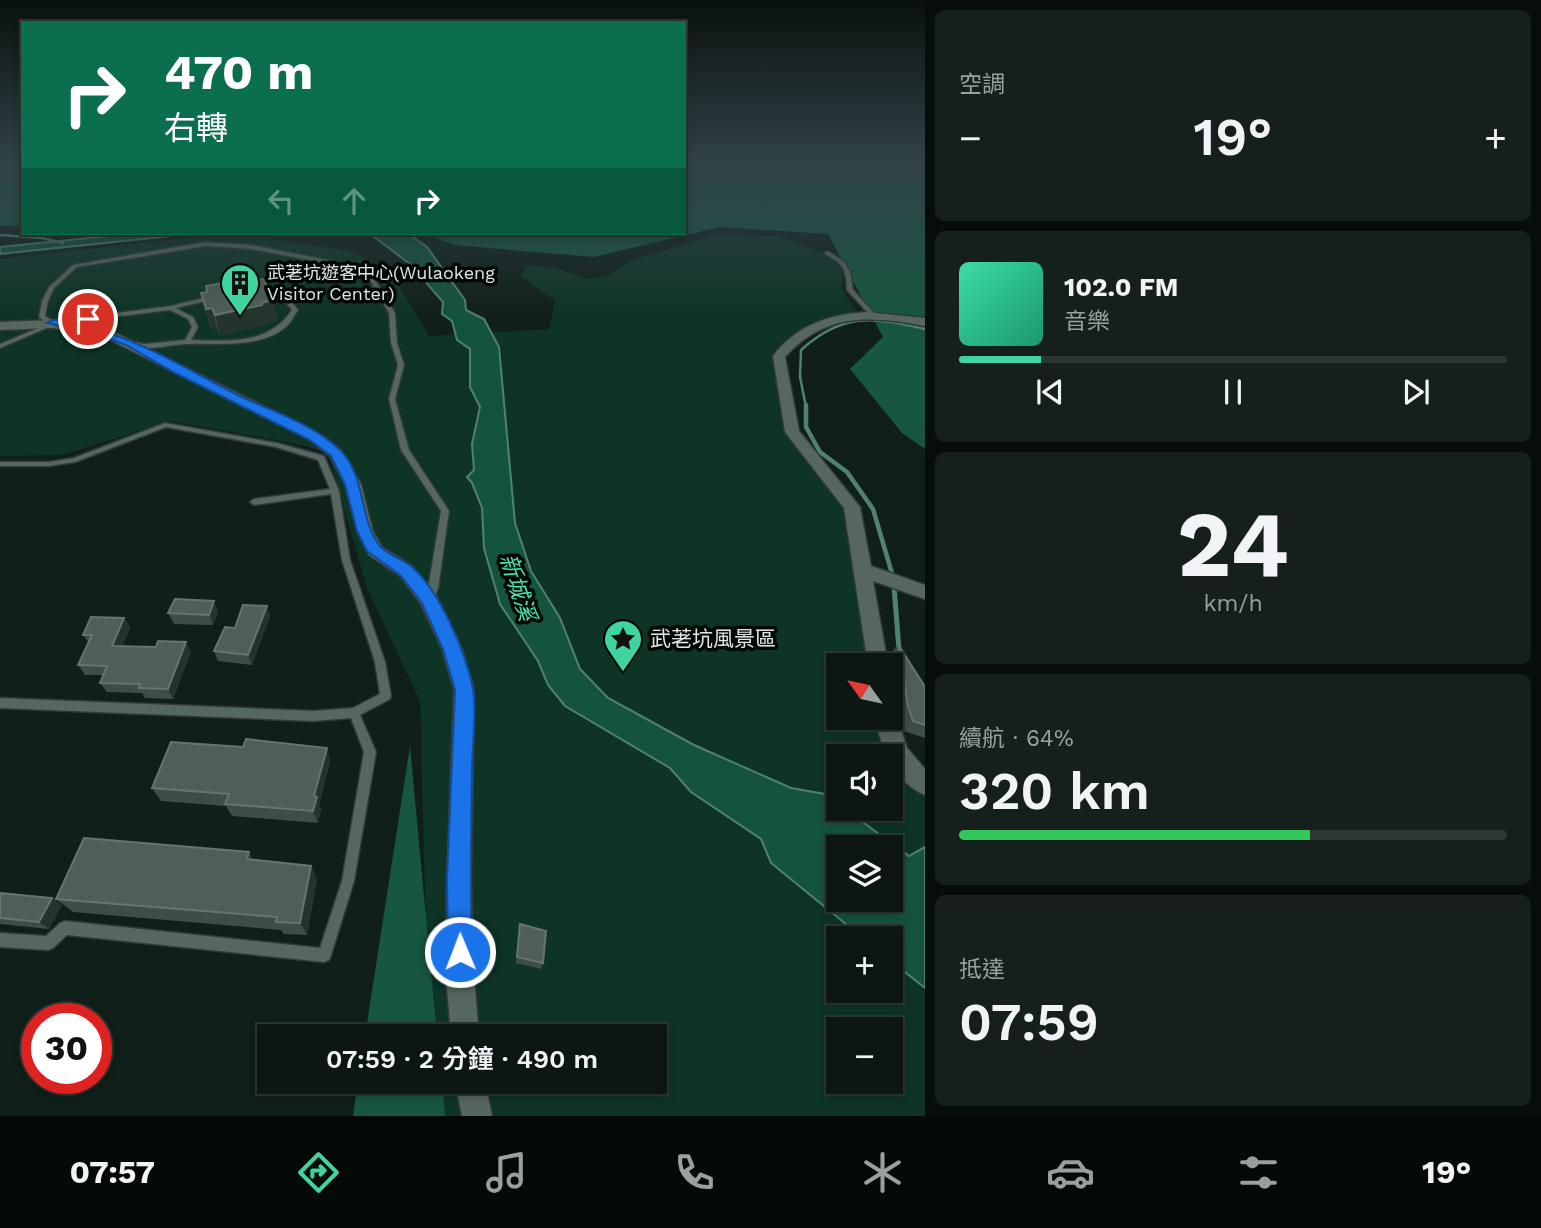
<!DOCTYPE html>
<html lang="zh-TW">
<meta charset="utf-8">
<style>
body{margin:0;font-family:"Work Sans","Noto Sans TC",sans-serif;background:#15201c;color:#f1f3f6;height:100vh;display:flex;flex-direction:column;font-size:26px;white-space:nowrap}
*{box-sizing:border-box;margin:0}
p{font-size:23px;color:#9a9fa0}
.icon{flex:none;width:38px;height:38px;fill:none;stroke:currentColor;stroke-width:2;stroke-linecap:round;stroke-linejoin:round}
.map{position:relative;flex:1;overflow:hidden}
.drawer{display:flex;flex-direction:column;gap:10px;padding:10px;background:#070d0a;width:616px}
.drawer>*{flex:none}
.banner{position:absolute;left:21px;top:21px;width:665px;height:214px;border-radius:0px;box-shadow:0 4px 10px #0003,0 0 0 2px #2c3633;background:#0b6e4f;color:#fff;overflow:hidden}
.needle{width:46px;rotate:303deg}
.fabs{position:absolute;left:826px;top:653px;display:grid;gap:14px}
.fabs a{display:grid;place-items:center;width:77px;height:77px;border-radius:0px;background:#0c1713;box-shadow:0 4px 10px #0003,0 0 0 2px #2c3633;font-size:35px}
.speed{position:absolute;left:21px;top:1003px;display:flex;gap:14px;font-size:35px;font-weight:700;text-align:center}
.speed>*{display:grid;place-content:center;width:91px;height:91px;border-radius:50%;background:#0c1713;box-shadow:0 4px 10px #0003,0 0 0 2px #2c3633;line-height:1}
.speed .limit{border:10px solid #d22;background:#fff;color:#111}
.pin{position:absolute;display:grid;place-items:center;width:60px;height:60px;color:#fff;margin:-30px;border:4px solid #fff;border-radius:50%;box-shadow:0 2px 7px #0007}
.me{position:absolute;width:77px;margin:-38px;rotate:359deg;stroke-linejoin:round;filter:drop-shadow(0 0 5px #0008)}
.turn{display:flex;align-items:center;gap:24px;height:147px;padding:0 28px;font-size:32px}
.turn .icon{width:91px;height:91px;stroke-width:2.5}
.turn b{display:block;font-size:49px;line-height:60px}
.lanes{display:flex;align-items:center;height:66px;padding:0 28px;background:#0003;justify-content:center;gap:35px;direction:ltr}
.lanes .off{opacity:.35}
.big{font-size:52px;font-weight:600;line-height:1.1}
.drawer .widget{flex:1;display:flex;flex-direction:column;justify-content:center;gap:10px;min-width:0;padding:0 24px;border-radius:10px;background:#15201c}
.drawer .dial{align-items:center;gap:0}
.dial b{font-size:91px;line-height:1}
.song{display:flex;align-items:center;gap:21px}
.cover{width:84px;height:84px;border-radius:10px;background:linear-gradient(135deg,hsl(160 70% 55%),hsl(160 70% 35%))}
.played{height:7px;border-radius:4px;background:linear-gradient(90deg,#40d4a1 15%,#2c3633 15%)}
.keys{display:flex;justify-content:space-around;direction:ltr}
.heat{display:flex;justify-content:space-between;align-items:center;font-size:38px;direction:ltr}
.charge{height:10px;border-radius:5px;background:linear-gradient(90deg,#34c759 64%,#2c3633 0)}
.trip{position:absolute;left:257px;top:1024px;width:410px;height:70px;border-radius:0px;background:#0c1713;box-shadow:0 4px 10px #0003,0 0 0 2px #2c3633;font-weight:600;line-height:70px;text-align:center}
.tabs{display:flex;height:112px;justify-content:space-around;align-items:center;background:#050908;color:#9a9fa0}
.tabs .icon{width:49px;height:49px}
.tabs .current{color:#40d4a1}
.tabs b{font-size:32px;color:#f1f3f6}
main{display:flex;flex:1;min-height:0}
.map>svg:first-child{display:block}
.green{fill:#0e3426;fill-rule:evenodd}
.forest{fill:#175640}
.water{fill:#14543e;stroke:#518170;stroke-width:2;fill-rule:evenodd}
.lines{fill:none;stroke-linecap:round;stroke-linejoin:round}
.stream-far2{stroke:#518170;stroke-width:2.5}
.stream-far1{stroke:#518170;stroke-width:4.5}
.stream{stroke:#518170;stroke-width:5}
.lane-casing{stroke:#313a36;stroke-width:3}
.street-casing{stroke:#313a36;stroke-width:3}
.lane{fill:#56675f;fill-rule:evenodd}
.street{fill:#56675f;fill-rule:evenodd}
.wall{fill:#3e4e47}
.shaded-wall{fill:#24342d}
.building{fill:#4f5e58;stroke:#66746e;stroke-width:2}
.route{fill:#1a73e8;stroke:#114b97;stroke-width:2}
.labels{text-anchor:middle;stroke-width:7;stroke-linejoin:round;paint-order:stroke}
.far-poi-label{font-size:18px;fill:#dfe9e4;stroke:#030805;text-anchor:start}
.poi-label{font-size:21px;fill:#dfe9e4;stroke:#030805;text-anchor:start}
.water-label{font-size:23px;font-style:italic;fill:#47e5af;stroke:#030805}
</style>
<main>
<div class="map">
<svg width="925" height="1116" viewBox="0 0 925 1116">
<rect width="100%" height="100%" fill="#101f19"/>
<path class="green" d="M714,235L777,236L802,244L837,261L842,268V289L855,310L869,320C830,325 813,331 783,358L799,432L809,452L840,481L859,507L868,540L871,582L888,665H838V718H891V681L911,785L925,795V1116H431L430,1082H654V1036H429L420,701L367,588L328,453L298,444L170,421L62,455L0,456V259L175,239L257,236L353,252L380,267L396,281L429,336L549,329L555,299L544,294L521,276L527,265L557,268L587,279L611,274L629,261ZM838,756H891V808H838ZM838,847H891V900H838ZM838,938H891V990H838ZM838,1029H891V1082H838Z"/>
<g class="forest">
<path d="M0,163H23V225L0,226Z"/>
<path d="M684,163H925V449L902,433L850,369L883,337L828,234L720,227L594,257L454,245L423,233H684Z"/>
<path d="M410,746L437,1036H365Z"/>
<path d="M358,1082H442L445,1116H353Z"/>
</g>
<g class="water">
<path d="M139,233H200L0,254V247Z"/>
<path d="M369,233H407L427,247L465,300L466,310L484,319L499,347L515,523L531,571L560,618L580,669L608,698L694,745L791,788L825,794L838,804V808L845,809L909,856L925,847V988L891,961V938H863L771,863L761,839L691,792L670,768L565,706L548,685L538,661L500,604L484,548L482,508L472,483L467,477L474,470L472,444L480,407L470,387V349L457,340L452,321L442,314L443,302L410,264ZM838,847H891V900H838Z"/>
</g>
<g class="lines">
<g class="stream-far2">
<path d="M0,235L42,238L63,243"/>
<path d="M806,407L800,377L801,350C843,312 873,317 925,329"/>
</g>
<path class="stream-far1" d="M806,405V427L820,452L847,472L873,509L893,577"/>
<path class="stream" d="M894,586L899,650"/>
<defs>
<g id="lane">
<path d="M206,242L251,245L332,261L358,270L375,280L395,313L397,343L404,365L395,399L409,450L449,511L438,589L432,603H426L424,600L428,589L441,511L401,450L389,399L398,365L391,343L389,313L371,282L354,272L331,264L251,249L206,246L77,267L54,288L48,301L45,316L53,321L171,306L212,296L215,298L214,299L176,308L193,317L198,327L191,340C228,341 269,345 292,310C283,297 274,294 259,292V290C277,289 288,295 298,310C295,314 292,320 289,324C265,349 219,343 188,344C174,344 159,349 144,348C139,348 133,345 128,344L127,343L130,341L144,344L185,340L192,327L188,319L170,310L56,324L0,348V344L48,324L39,317L42,301L49,287L73,265Z"/>
<path d="M825,252H829L844,262L850,272L853,290L875,314V316H871L847,290L846,277L843,268L837,261L825,254Z"/>
<path d="M165,423L277,443L324,456L339,491L350,560L385,662L391,696L390,699L360,715L376,752L354,881L331,955L329,960L324,962L67,935L53,948L48,950L0,947V933L46,936L60,923L65,921L320,948L342,881L364,752L351,718L314,721L0,708V698L314,711L353,708L380,694L375,662L342,560L331,494L254,505L250,502L254,499L330,489L318,460L276,447L166,427L75,462L49,466H0V462H49L74,458Z"/>
</g>
<g id="street">
<path d="M865,312L925,318V326C870,316 826,312 785,357L799,431L860,507L871,566L925,585V599L873,581L888,665H868L844,508L785,432L773,356C796,326 827,315 865,312Z"/>
<path d="M53,320L116,333L320,434L341,450L361,484L373,531L382,547L412,566L436,595L462,649L474,690L471,878L474,976L479,1036H451L446,976L447,878L454,690L442,649L421,604L400,576L369,555L357,531L345,484L330,456L310,440L108,339L53,328L0,330V322Z"/>
<path d="M891,710L897,718L907,748L925,769V795C895,783 881,747 875,718H891Z"/>
<path d="M455,1082H485L492,1116H462Z"/>
</g>
</defs>
<use href="#lane" class="lane-casing"/>
<use href="#street" class="street-casing"/>
<use href="#lane" class="lane"/>
<use href="#street" class="street"/>
</g>
<g class="wall">
<path d="M251,281L273,300L277,320L266,323V325L220,335L217,328L211,329L201,293Z"/>
<path d="M214,601L218,612L213,625L174,624L168,613Z"/>
<path d="M267,606L270,616L252,665L218,661L214,651L235,628Z"/>
<path d="M124,618L130,628L122,646L191,652L173,699L145,698L142,693L107,692L100,683L103,675H85L78,665L89,643L83,635Z"/>
<path d="M898,644L925,687V738L904,731L899,716L890,655Z"/>
<path d="M243,747L327,748L330,762L319,804L321,809L318,823L232,816L226,806L161,801L152,788Z"/>
<path d="M254,859L311,866L317,880L307,935L284,934L281,930L73,912L56,899Z"/>
<path d="M0,893L62,905L49,929L0,924Z"/>
<path d="M520,924L543,963L541,969L516,963Z"/>
</g>
<g class="shaded-wall">
<path d="M273,300L277,320L266,323V325L220,335L215,315Z"/>
<path d="M212,308L217,328L211,329L206,309Z"/>
<path d="M214,601L218,612L213,625L209,615Z"/>
<path d="M267,606L270,616L252,665L248,655Z"/>
<path d="M124,618L130,628L118,656L112,646Z"/>
<path d="M186,642L191,652L173,699L168,689Z"/>
<path d="M327,748L330,762L319,804L321,809L318,823L313,811L314,796Z"/>
<path d="M249,852L258,866L247,859Z"/>
<path d="M311,866L317,880L307,935L300,923Z"/>
<path d="M52,898L62,905L49,929L39,922Z"/>
</g>
<g class="building">
<path d="M250,278L251,281L264,279L273,300L261,303L262,305L215,315L212,308L206,309L201,293L207,292L206,286Z"/>
<path d="M175,599L214,601L209,615L168,613Z"/>
<path d="M243,605L267,606L248,655L214,651L225,627L235,628Z"/>
<path d="M91,617L124,618L112,646L156,647L158,641L186,642L168,689L139,688L140,684L100,683L107,666L78,665L92,635H83Z"/>
<path d="M898,644L925,687V725L913,721L908,706Z"/>
<path d="M246,739L327,748L314,796L317,797L313,811L225,804L229,794L152,788L171,742L243,747Z"/>
<path d="M84,838L249,852L247,859L311,866L300,923L276,922L277,917L56,899Z"/>
<path d="M0,893L52,898L39,922L0,918Z"/>
<path d="M520,924L546,931L543,963L517,957Z"/>
</g>
<linearGradient id="sky" x2="0" y2="1"><stop stop-color="#09110e"/><stop offset="0.51" stop-color="#314249"/><stop offset="1" stop-color="#314249" stop-opacity="0"/></linearGradient>
<rect width="925" height="319" fill="url(#sky)"/>
<path class="route" d="M88,315L91,316V321L74,324C135,335 187,370 242,397C274,412 315,425 340,450C366,475 359,520 380,546C388,555 402,559 411,566C440,591 465,651 473,688C477,712 472,747 472,772C471,832 470,892 472,952L468,960L460,964L451,960L448,952L447,878L455,690L443,649L422,603L400,575L367,551L357,531L345,484L331,456L310,440L175,373L126,345L95,334L47,323L53,320Z"/>
<defs>
<symbol id="building-pin" viewBox="-11 -11 22 30"><path d="M0 17L-7.5 6A9.5 9.5 0 1 1 7.5 6Z" fill="#40d4a1" stroke="#030805"/><path d="M-4-6H4V6H1V3H-1V6H-4ZM-2.5-4.3h1.7v1.8h-1.7ZM.8-4.3h1.7v1.8H.8ZM-2.5-1h1.7V.8h-1.7ZM.8-1h1.7V.8H.8Z" fill="#111"/></symbol>
<symbol id="sight-pin" viewBox="-11 -11 22 30"><path d="M0 17L-7.5 6A9.5 9.5 0 1 1 7.5 6Z" fill="#40d4a1" stroke="#030805"/><path d="M0-6L1.8-2.2L6-1.7L2.9 1.2L3.7 5.4L0 3.3L-3.7 5.4L-2.9 1.2L-6-1.7L-1.8-2.2Z" fill="#111"/></symbol>
</defs>
<g fill-rule="evenodd">
<use href="#building-pin" x="218" y="261" width="44" height="60"/>
<use href="#sight-pin" x="601" y="617" width="44" height="60"/>
</g>
<g class="labels">
<g class="far-poi-label">
<text x="267" y="279">武荖坑遊客中心(Wulaokeng<tspan x="267" dy="21">Visitor Center)</tspan></text>
</g>
<g class="poi-label">
<text x="650" y="646">武荖坑風景區</text>
</g>
<g class="water-label">
<text transform="translate(518 587) rotate(72)" y="8">新城溪</text>
</g>
</g>
</svg>
<div class="fabs">
<a><svg class="needle" viewBox="-14 -14 28 28"><path d="M0-13l5 13h-10z" fill="#e53935"/><path d="M0 13l5-13h-10z" fill="#9a9fa0"/></svg></a>
<a><svg class="icon" aria-label="sound" viewBox="0 0 24 24"><path d="M4 9h4l5-4v14l-5-4H4zM17 9q2 3 0 6"/></svg></a>
<a><svg class="icon" aria-label="layers" viewBox="0 0 24 24"><path d="M12 4l9 5-9 5-9-5zM3 14l9 5 9-5"/></svg></a>
<a>+</a>
<a>−</a>
</div>
<div class="speed"><div class="limit">30</div></div>
<div class="pin" style="left:88px;top:319px;background:#d93025"><svg class="icon" aria-label="arrive" viewBox="0 0 24 24"><path d="M6 21V4h12l-3 4 3 4H6"/></svg></div>
<svg class="me" style="left:460px;top:952px" viewBox="-20 -20 40 40"><circle r="17" fill="#1a73e8" stroke="#fff" stroke-width="3"/><path d="M0-11L8 9 0 5-8 9z" fill="#fff"/></svg>
<div class="trip">07:59 · 2 分鐘 · 490 m</div>
<div class="banner">
<div class="turn"><svg class="icon" aria-label="right" viewBox="0 0 24 24"><path d="M7 20v-9h11M14 6l5 5-5 5"/></svg><div><b>470 m</b>右轉</div></div>
<div class="lanes"><svg class="icon off" aria-label="left" viewBox="0 0 24 24"><path d="M17 20v-9H6M10 6l-5 5 5 5"/></svg><svg class="icon off" aria-label="ahead" viewBox="0 0 24 24"><path d="M12 20V5M6 11l6-6 6 6"/></svg><svg class="icon" aria-label="right" viewBox="0 0 24 24"><path d="M7 20v-9h11M14 6l5 5-5 5"/></svg></div>
</div>
</div>
<section class="drawer">
<div class="widget"><p>空調</p>
<div class="heat"><a>−</a><b class="big">19°</b><a>+</a></div>
</div>
<div class="widget">
<div class="song"><i class="cover"></i><div><b>102.0 FM</b><p>音樂</p></div></div>
<div class="played"></div>
<div class="keys"><svg class="icon" aria-label="previous" viewBox="0 0 24 24"><path d="M18 5L8 12l10 7zM5 5v14"/></svg><svg class="icon" aria-label="pause" viewBox="0 0 24 24"><path d="M8 5v14M16 5v14"/></svg><svg class="icon" aria-label="next" viewBox="0 0 24 24"><path d="M6 5l10 7-10 7zM19 5v14"/></svg></div>
</div>
<div class="widget dial"><b>24</b><p>km/h</p></div>
<div class="widget"><p>續航 · 64%</p><b class="big">320 km</b><div class="charge"></div></div>
<div class="widget"><p>抵達</p><b class="big">07:59</b></div>
</section>
</main>
<nav class="tabs">
<b>07:57</b>
<svg class="icon current" aria-label="directions" viewBox="0 0 24 24"><path d="M12 3l9 9-9 9-9-9zM9 14v-3h6M13 9l2 2-2 2"/></svg>
<svg class="icon" aria-label="music" viewBox="0 0 24 24"><path d="M9 18V5l10-2v13"/><circle cx="6" cy="18" r="3"/><circle cx="16" cy="16" r="3"/></svg>
<svg class="icon" aria-label="phone" viewBox="0 0 24 24"><path d="M5 4h4l2 5-3 2q2 4 5 5l2-3 5 2v4C11 20 4 13 5 4z"/></svg>
<svg class="icon" aria-label="climate" viewBox="0 0 24 24"><path d="M12 3v18M4 7l16 10M4 17L20 7"/></svg>
<svg class="icon" aria-label="car" viewBox="0 0 24 24"><path d="M5 17H2v-5l4-1 3-4h7l3 4 3 1v5h-3M9 17h6M6 11h13"/><circle cx="7" cy="17" r="2"/><circle cx="17" cy="17" r="2"/></svg>
<svg class="icon" aria-label="filters" viewBox="0 0 24 24"><path d="M4 7h16M4 17h16"/><circle cx="9" cy="7" r="2"/><circle cx="15" cy="17" r="2"/></svg>
<b>19°</b>
</nav>
